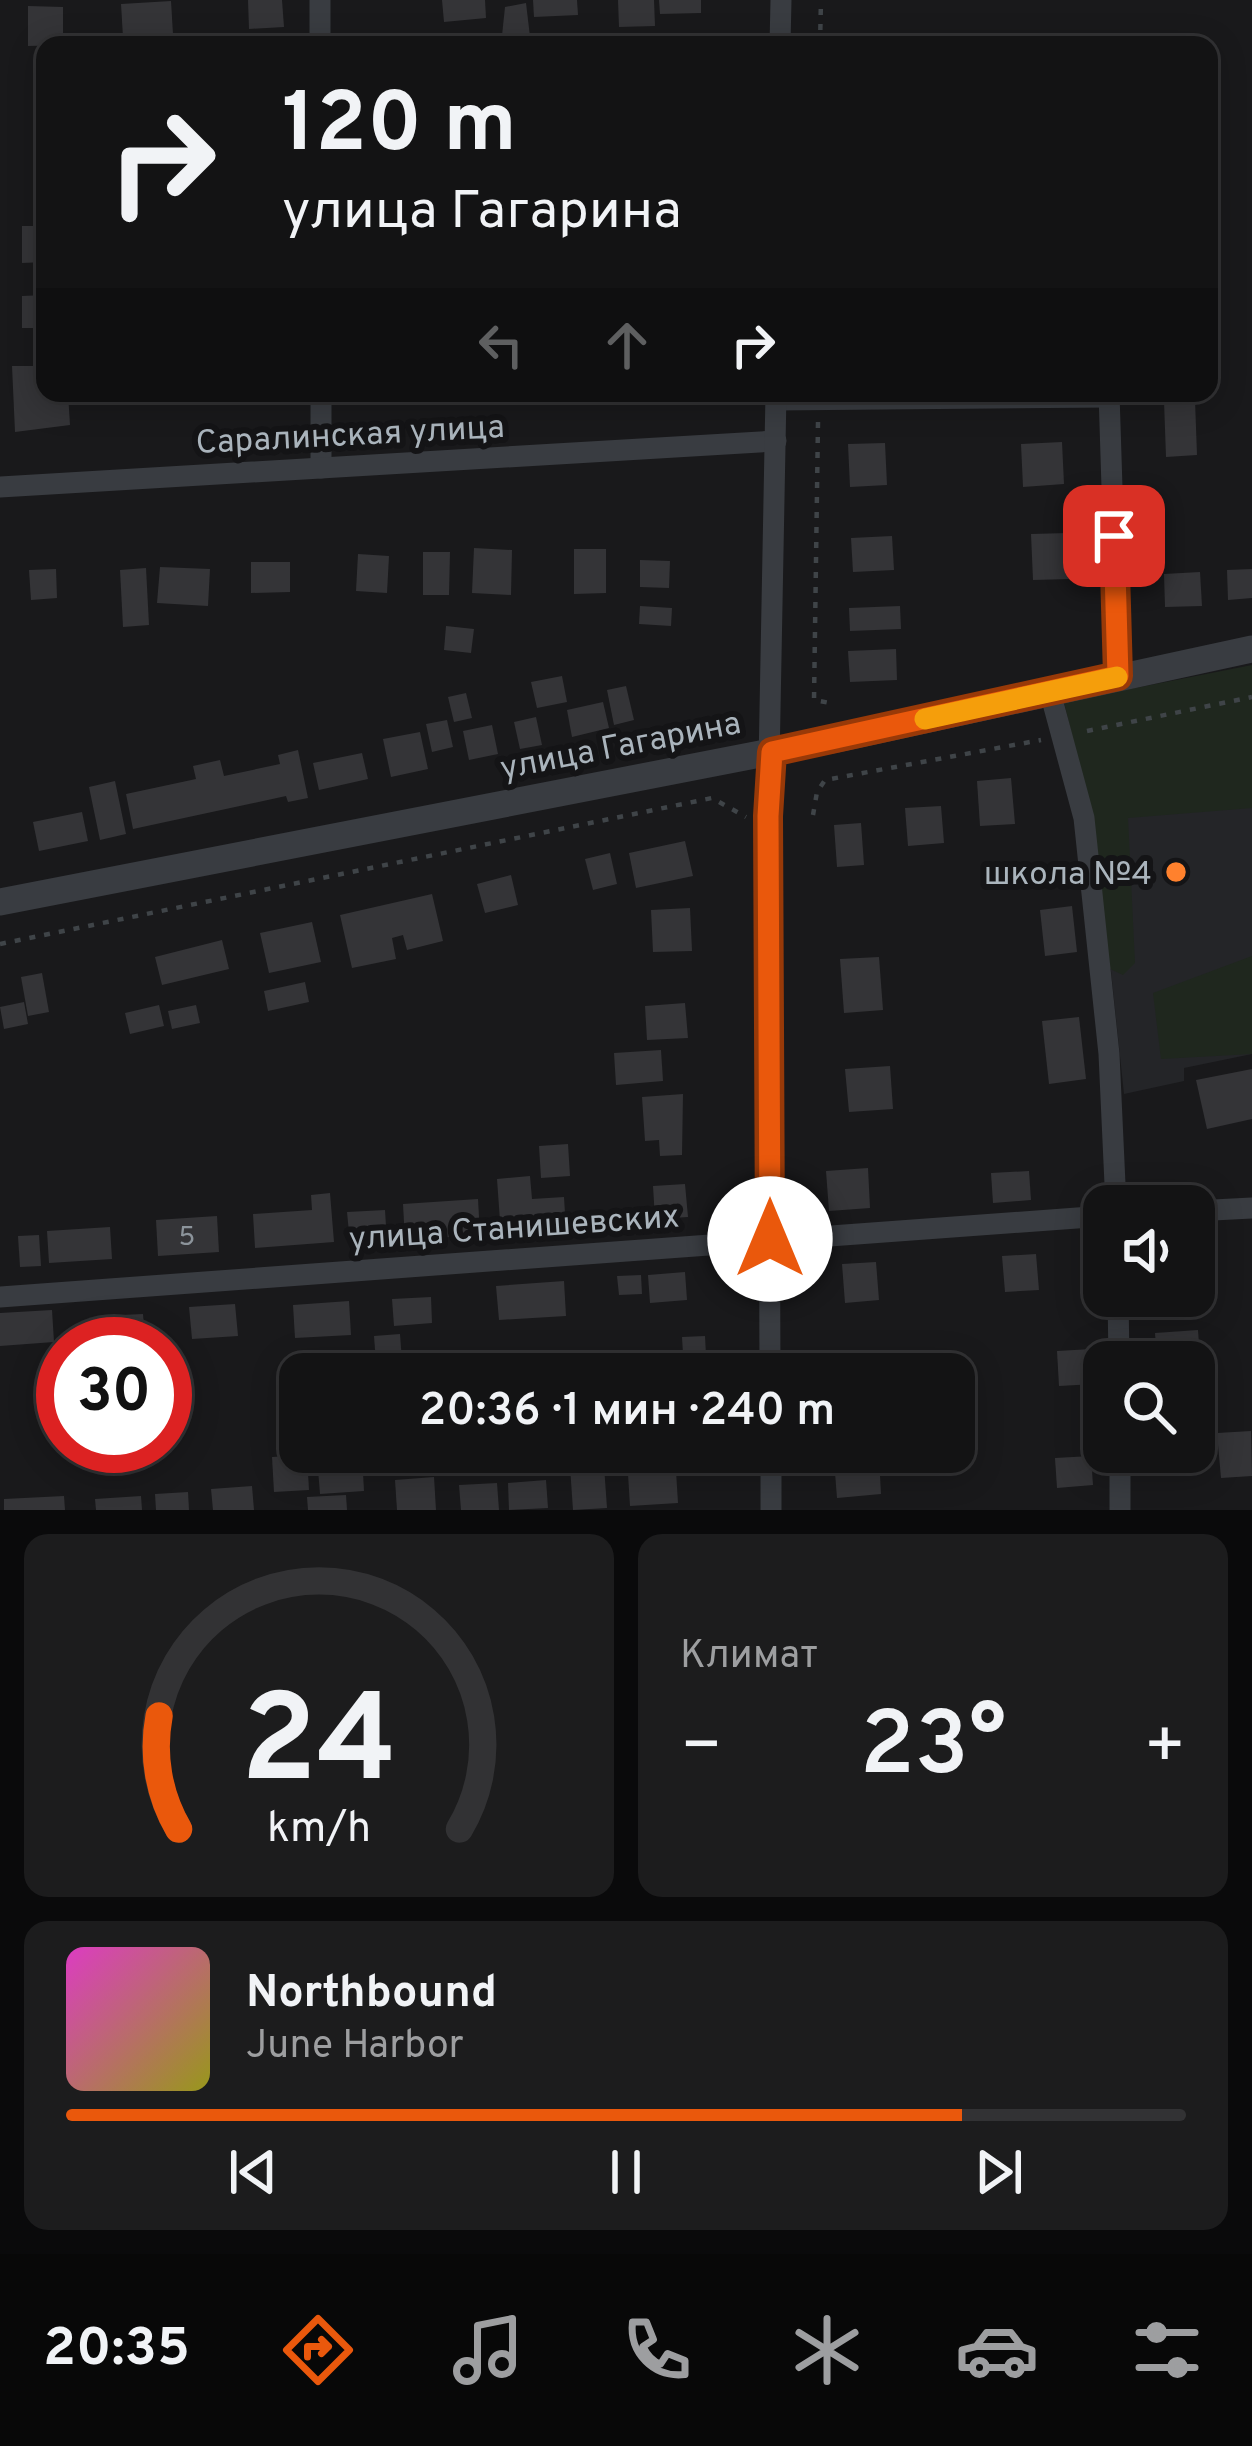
<!DOCTYPE html>
<html lang="ru">
<meta charset="utf-8">
<style>
body{margin:0;font-family:Overpass,sans-serif;background:#1c1c1d;color:#f1f3f6;height:100vh;display:flex;flex-direction:column;font-size:45px;white-space:nowrap}
*{box-sizing:border-box;margin:0}
p{font-size:39px;color:#9d9ea0}
.icon{flex:none;width:66px;height:66px;fill:none;stroke:currentColor;stroke-width:2;stroke-linecap:round;stroke-linejoin:round}
.map{position:relative;height:1510px;overflow:hidden}
.panel{display:flex;flex-direction:column;gap:24px;padding:24px;background:#0a0a0b;flex:1}
.panel>*{flex:none}
.banner{position:absolute;left:36px;top:36px;width:1182px;height:366px;border-radius:24px;box-shadow:0 6px 30px #0003,0 0 0 3px #323234;background:#131314;color:#f1f3f6;overflow:hidden}
.buttons{position:absolute;left:1083px;top:1185px;display:grid;gap:24px}
.buttons a{display:grid;place-items:center;width:132px;height:132px;border-radius:24px;background:#131314;box-shadow:0 6px 30px #0003,0 0 0 3px #323234;font-size:60px}
.speed{position:absolute;left:36px;top:1317px;display:flex;gap:24px;font-size:60px;font-weight:700;text-align:center}
.speed>*{display:grid;place-content:center;width:156px;height:156px;border-radius:50%;background:#131314;box-shadow:0 6px 30px #0003,0 0 0 3px #323234;line-height:1}
.speed .limit{border:18px solid #d22;background:#fff;color:#111}
.pin{position:absolute;display:grid;place-items:center;width:102px;height:102px;color:#fff;margin:-51px;border-radius:24px;box-shadow:0 6px 18px #0006}
.me{position:absolute;width:132px;margin:-66px;rotate:0deg;stroke-linejoin:round;filter:drop-shadow(0 0 9px #0008)}
.turn{display:flex;align-items:center;gap:42px;height:252px;padding:0 48px;font-size:54px}
.turn .icon{width:156px;height:156px;stroke-width:2.5}
.turn b{display:block;font-size:84px;line-height:102px}
.lanes{display:flex;align-items:center;height:114px;padding:0 48px;background:#0003;justify-content:center;gap:60px;direction:ltr}
.lanes .off{opacity:.35}
.big{font-size:90px;font-weight:600;line-height:1.1}
.panel .card{flex:1;display:flex;flex-direction:column;justify-content:center;gap:18px;min-width:0;padding:0 42px;border-radius:24px;background:#1c1c1d}
.panel .dial{align-items:center;gap:0}
.dial svg{height:312px;overflow:visible;fill:none;stroke:#323234;stroke-width:7;stroke-linecap:round;text-anchor:middle}
.dial text{fill:#f1f3f6;stroke:none}
.song{display:flex;align-items:center;gap:36px}
.cover{width:144px;height:144px;border-radius:18px;background:linear-gradient(135deg,hsl(310 70% 55%),hsl(60 70% 35%))}
.played{height:12px;border-radius:6px;background:linear-gradient(90deg,#ea580c 80%,#323234 80%)}
.keys{display:flex;justify-content:space-around;direction:ltr}
.heat{display:flex;justify-content:space-between;align-items:center;font-size:66px;direction:ltr}
.panel .tiles{flex:1;display:grid;gap:24px;grid-template-columns:1fr 1fr}
.card:last-child{grid-column:span 2}
.trip{position:absolute;left:279px;top:1353px;width:696px;height:120px;border-radius:24px;background:#131314;box-shadow:0 6px 30px #0003,0 0 0 3px #323234;font-weight:600;line-height:120px;text-align:center}
.dock{display:flex;height:192px;justify-content:space-around;align-items:center;background:#080808;color:#9d9ea0}
.dock .icon{width:84px;height:84px}
.dock .active{color:#ea580c}
.dock b{font-size:54px;color:#f1f3f6}
.map>svg:first-child{display:block}
.built{fill:#242528}
.green{fill:#1f271e}
.building{fill:#343437}
.lines{fill:none;stroke-linecap:round;stroke-linejoin:round}
.path{stroke:#3f4448;stroke-width:4.5;stroke-dasharray:6 9;stroke-linecap:butt}
.minor{stroke:#393c41;stroke-width:21}
.tertiary{stroke:#393c41;stroke-width:27}
.route-casing{stroke:#983908;stroke-width:30}
.route{stroke:#ea580c;stroke-width:21}
.slow{stroke:#f59e0b;stroke-width:21}
.poi-dot{fill:#ff812d;stroke:#141416;stroke-width:4.5}
.labels{text-anchor:middle;stroke-width:12;stroke-linejoin:round;paint-order:stroke}
.number-label{font-size:27px;fill:#8c949b}
.street-label{font-size:33px;fill:#aab4bc;stroke:#141416}
.poi-label{font-size:33px;fill:#aab4bc;stroke:#141416;text-anchor:end}
</style>
<div class="map">
<svg width="1252" height="1510" viewBox="0 0 1252 1510">
<rect width="100%" height="100%" fill="#19191b"/>
<path class="built" d="M1252,728V1054L1184,1068V1081L1124,1094L1089,762Z"/>
<g class="green">
<path d="M1252,665V808L1128,818L1135,963L1123,975L1106,967L1090,812L1064,702Z"/>
<path d="M1252,956V1054L1161,1059L1153,993Z"/>
</g>
<g class="building">
<path d="M248,0H282L284,27L249,29Z"/>
<path d="M442,0H485L486,18L444,22Z"/>
<path d="M533,0H577L578,15L534,17Z"/>
<path d="M618,0H654L655,26L619,27Z"/>
<path d="M659,0H701V13L660,14Z"/>
<path d="M171,1L173,34L123,37L121,4Z"/>
<path d="M526,3L531,45H501L505,7Z"/>
<path d="M28,6L63,7V45L28,46Z"/>
<path d="M22,226H45V262L22,263Z"/>
<path d="M45,295V328H22V296Z"/>
<path d="M12,366H45V393H68L70,425L15,432Z"/>
<path d="M1195,400L1197,455L1166,457L1164,401Z"/>
<path d="M1062,442L1064,484L1023,487L1021,444Z"/>
<path d="M885,443L887,485L850,487L848,444Z"/>
<path d="M1068,533L1070,579L1033,580L1031,534Z"/>
<path d="M892,536L894,570L853,572L851,538Z"/>
<path d="M474,548L512,550L511,595L472,593Z"/>
<path d="M574,549H606V593L574,594Z"/>
<path d="M423,552H450L449,595H423Z"/>
<path d="M358,554L389,556L387,593L356,591Z"/>
<path d="M640,560L670,561L669,588L640,587Z"/>
<path d="M251,562H290V592L251,593Z"/>
<path d="M160,567L210,569L208,606L157,603Z"/>
<path d="M146,568L149,625L123,627L120,570Z"/>
<path d="M56,569L57,598L31,600L29,570Z"/>
<path d="M1252,569V598L1228,600L1227,570Z"/>
<path d="M1200,572L1202,606L1165,607L1164,574Z"/>
<path d="M640,606L672,608L671,626L639,624Z"/>
<path d="M900,606L901,629L850,631L849,608Z"/>
<path d="M446,626L474,629L471,653L444,650Z"/>
<path d="M896,649L897,680L850,682L848,651Z"/>
<path d="M562,676L567,702L537,708L531,682Z"/>
<path d="M626,686L634,720L614,725L607,690Z"/>
<path d="M466,693L472,718L454,722L448,697Z"/>
<path d="M603,702L609,728L572,737L567,710Z"/>
<path d="M536,717L542,745L520,749L514,722Z"/>
<path d="M447,720L453,747L432,752L426,724Z"/>
<path d="M492,725L498,754L469,760L463,731Z"/>
<path d="M420,732L428,769L391,777L383,739Z"/>
<path d="M298,750L308,798L288,802L286,796L133,829L126,794L196,779L193,766L220,760L224,776L280,764L278,755Z"/>
<path d="M362,753L368,779L319,790L313,763Z"/>
<path d="M1011,778L1015,824L980,826L977,781Z"/>
<path d="M115,781L126,834L100,840L89,787Z"/>
<path d="M941,806L944,843L908,846L905,808Z"/>
<path d="M82,812L88,841L39,851L33,822Z"/>
<path d="M861,823L864,865L837,867L834,825Z"/>
<path d="M685,841L693,876L636,888L629,853Z"/>
<path d="M610,853L617,884L593,890L585,859Z"/>
<path d="M511,875L518,905L485,913L477,884Z"/>
<path d="M432,894L443,941L407,950L403,935L392,938L396,959L352,968L340,915Z"/>
<path d="M1072,906L1077,952L1045,956L1040,910Z"/>
<path d="M690,908L692,951L653,952L651,910Z"/>
<path d="M312,922L321,962L269,973L260,933Z"/>
<path d="M222,940L229,969L162,985L155,957Z"/>
<path d="M879,957L883,1010L844,1013L840,959Z"/>
<path d="M42,973L49,1012L28,1016L21,977Z"/>
<path d="M305,982L309,1002L268,1011L264,991Z"/>
<path d="M24,1002L28,1024L4,1029L0,1007Z"/>
<path d="M685,1003L688,1038L647,1040L645,1006Z"/>
<path d="M159,1005L164,1026L130,1034L125,1013Z"/>
<path d="M196,1005L200,1023L172,1029L168,1011Z"/>
<path d="M1079,1017L1086,1079L1049,1084L1042,1021Z"/>
<path d="M661,1050L663,1081L616,1085L614,1053Z"/>
<path d="M890,1066L893,1109L849,1112L845,1069Z"/>
<path d="M1252,1069V1119L1207,1129L1196,1080Z"/>
<path d="M683,1094L682,1155L660,1156L659,1140L645,1141L642,1097Z"/>
<path d="M568,1144L570,1176L541,1178L539,1146Z"/>
<path d="M868,1168L870,1208L829,1211L826,1171Z"/>
<path d="M1029,1171L1031,1200L993,1203L991,1173Z"/>
<path d="M530,1176L532,1199L564,1197L566,1230L501,1235L497,1179Z"/>
<path d="M685,1184L688,1217L655,1219L653,1186Z"/>
<path d="M330,1193L334,1242L255,1248L253,1214L312,1210L311,1195Z"/>
<path d="M478,1199L480,1235L405,1240L403,1204Z"/>
<path d="M385,1210L387,1241L350,1243L347,1212Z"/>
<path d="M217,1216L219,1252L158,1256L156,1220Z"/>
<path d="M110,1227L112,1259L49,1263L47,1231Z"/>
<path d="M39,1235L41,1266L20,1267L18,1236Z"/>
<path d="M1036,1254L1039,1290L1005,1292L1002,1256Z"/>
<path d="M876,1262L879,1300L845,1303L842,1264Z"/>
<path d="M685,1272L687,1300L650,1303L648,1275Z"/>
<path d="M641,1275L642,1294L619,1295L617,1276Z"/>
<path d="M564,1281L566,1316L499,1320L496,1286Z"/>
<path d="M431,1297L432,1323L394,1326L392,1299Z"/>
<path d="M349,1301L351,1335L295,1338L293,1305Z"/>
<path d="M235,1304L238,1336L192,1339L189,1307Z"/>
<path d="M52,1310L54,1342L0,1346V1313Z"/>
<path d="M143,1314L145,1338L102,1341L100,1316Z"/>
<path d="M1198,1330L1202,1387H1194V1362H1157L1155,1333Z"/>
<path d="M400,1334L402,1361L376,1363L374,1336Z"/>
<path d="M705,1336L707,1374H685V1369L639,1373L638,1357L683,1354L682,1337Z"/>
<path d="M1092,1349L1095,1384L1059,1386L1057,1351Z"/>
<path d="M1251,1431L1252,1476L1221,1478L1217,1433Z"/>
<path d="M569,1452H603L607,1508L573,1510Z"/>
<path d="M362,1454L364,1491L320,1494L317,1457Z"/>
<path d="M307,1455L309,1490L274,1492L272,1457Z"/>
<path d="M1091,1456L1093,1485L1057,1488L1055,1458Z"/>
<path d="M879,1457L881,1494L837,1498L834,1460Z"/>
<path d="M676,1471L678,1503L630,1506L628,1474Z"/>
<path d="M434,1477L436,1510H397L395,1480Z"/>
<path d="M546,1480L548,1508L509,1510L508,1483Z"/>
<path d="M497,1483L499,1510H461L459,1485Z"/>
<path d="M252,1486L254,1510H213L211,1489Z"/>
<path d="M188,1492L189,1510H156L155,1494Z"/>
<path d="M346,1495L347,1510H308L307,1497Z"/>
<path d="M64,1496L65,1510H4V1499Z"/>
<path d="M141,1496L142,1510H96L95,1499Z"/>
</g>
<g class="lines">
<g class="path">
<path d="M820,45L821,0"/>
<path d="M818,422L814,700L830,703"/>
<path d="M1087,731L1252,697"/>
<path d="M813,815L817,792L825,780L1041,740"/>
<path d="M0,944L712,798L746,817"/>
</g>
<g class="minor">
<path d="M320,0V45"/>
<path d="M780,45L781,0"/>
<path d="M321,393V468"/>
<path d="M1109,393L1118,676"/>
<path d="M776,400L1109,397"/>
<path d="M0,487L776,441"/>
<path d="M1050,692L1084,818L1109,1054L1116,1206"/>
<path d="M1194,1211L1252,1208"/>
<path d="M1118,1296L1119,1362"/>
<path d="M0,1297L1104,1216"/>
<path d="M770,1374L768,816L776,393"/>
<path d="M771,1452V1510"/>
<path d="M1120,1452V1510"/>
</g>
<path class="tertiary" d="M0,902L837,739L1252,649"/>
</g>
<g class="lines">
<defs>
<path id="route" d="M770,1239L768,816L772,752L1118,676L1114,536"/>
</defs>
<use href="#route" class="route-casing"/>
<use href="#route" class="route"/>
<path class="slow" d="M925,719L1117,677"/>
</g>
<circle class="poi-dot" cx="1176" cy="872" r="12"/>
<g class="labels">
<g class="number-label">
<text x="187" y="1245">5</text>
</g>
<g class="street-label">
<text transform="translate(350 433) rotate(-3)" y="12">Саралинская улица</text>
<text transform="translate(620 744) rotate(-11)" y="12">улица Гагарина</text>
<text transform="translate(514 1226) rotate(-4)" y="12">улица Станишевских</text>
</g>
<g class="poi-label">
<text x="1152" y="884">школа №4</text>
</g>
</g>
</svg>
<div class="buttons">
<a><svg class="icon" aria-label="sound" viewBox="0 0 24 24"><path d="M4 9h4l5-4v14l-5-4H4zM17 9q2 3 0 6"/></svg></a>
<a><svg class="icon" aria-label="search" viewBox="0 0 24 24"><circle cx="10" cy="10" r="6"/><path d="M15 15l6 6"/></svg></a>
</div>
<div class="speed"><div class="limit">30</div></div>
<div class="pin" style="left:1114px;top:536px;background:#d93025"><svg class="icon" aria-label="arrive" viewBox="0 0 24 24"><path d="M6 21V4h12l-3 4 3 4H6"/></svg></div>
<svg class="me" style="left:770px;top:1239px" viewBox="-20 -20 40 40"><circle r="19" fill="#fff"/><path d="M0-13L10 11 0 6-10 11z" fill="#ea580c"/></svg>
<div class="trip">20:36 · 1 мин · 240 m</div>
<div class="banner">
<div class="turn"><svg class="icon" aria-label="right" viewBox="0 0 24 24"><path d="M7 20v-9h11M14 6l5 5-5 5"/></svg><div><b>120 m</b>улица Гагарина</div></div>
<div class="lanes"><svg class="icon off" aria-label="left" viewBox="0 0 24 24"><path d="M17 20v-9H6M10 6l-5 5 5 5"/></svg><svg class="icon off" aria-label="ahead" viewBox="0 0 24 24"><path d="M12 20V5M6 11l6-6 6 6"/></svg><svg class="icon" aria-label="right" viewBox="0 0 24 24"><path d="M7 20v-9h11M14 6l5 5-5 5"/></svg></div>
</div>
</div>
<section class="panel">
<div class="tiles">
<div class="card dial"><svg viewBox="0 0 100 80">
<path d="M14 69A42 42 0 1 1 86 69"/>
<path d="M14 69A42 42 0 0 1 9 40" stroke="#ea580c"/>
<text x="50" y="56" font-size="32" font-weight="700">24</text>
<text x="50" y="72" font-size="11">km/h</text>
</svg></div>
<div class="card"><p>Климат</p>
<div class="heat"><a>−</a><b class="big">23°</b><a>+</a></div>
</div>
<div class="card">
<div class="song"><i class="cover"></i><div><b>Northbound</b><p>June Harbor</p></div></div>
<div class="played"></div>
<div class="keys"><svg class="icon" aria-label="previous" viewBox="0 0 24 24"><path d="M18 5L8 12l10 7zM5 5v14"/></svg><svg class="icon" aria-label="pause" viewBox="0 0 24 24"><path d="M8 5v14M16 5v14"/></svg><svg class="icon" aria-label="next" viewBox="0 0 24 24"><path d="M6 5l10 7-10 7zM19 5v14"/></svg></div>
</div>
</div>
</section>
<nav class="dock">
<b>20:35</b>
<svg class="icon active" aria-label="directions" viewBox="0 0 24 24"><path d="M12 3l9 9-9 9-9-9zM9 14v-3h6M13 9l2 2-2 2"/></svg>
<svg class="icon" aria-label="music" viewBox="0 0 24 24"><path d="M9 18V5l10-2v13"/><circle cx="6" cy="18" r="3"/><circle cx="16" cy="16" r="3"/></svg>
<svg class="icon" aria-label="phone" viewBox="0 0 24 24"><path d="M5 4h4l2 5-3 2q2 4 5 5l2-3 5 2v4C11 20 4 13 5 4z"/></svg>
<svg class="icon" aria-label="climate" viewBox="0 0 24 24"><path d="M12 3v18M4 7l16 10M4 17L20 7"/></svg>
<svg class="icon" aria-label="car" viewBox="0 0 24 24"><path d="M5 17H2v-5l4-1 3-4h7l3 4 3 1v5h-3M9 17h6M6 11h13"/><circle cx="7" cy="17" r="2"/><circle cx="17" cy="17" r="2"/></svg>
<svg class="icon" aria-label="filters" viewBox="0 0 24 24"><path d="M4 7h16M4 17h16"/><circle cx="9" cy="7" r="2"/><circle cx="15" cy="17" r="2"/></svg>
</nav>
